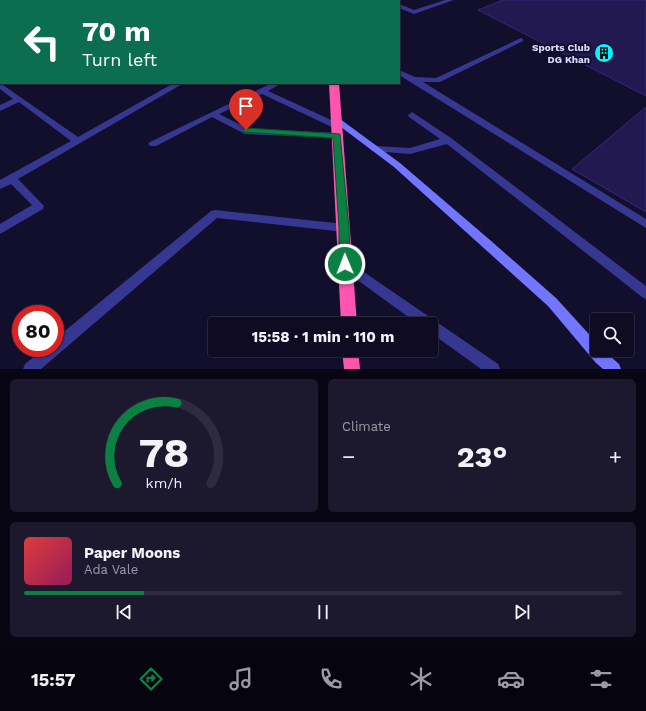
<!DOCTYPE html>
<meta charset="utf-8">
<style>
body{margin:0;font-family:"Work Sans",sans-serif;background:#1c192f;color:#f1f3f6;height:100vh;display:flex;flex-direction:column;font-size:15px;white-space:nowrap}
*{box-sizing:border-box;margin:0}
p{font-size:13px;color:#9b9ba5}
.icon{flex:none;width:22px;height:22px;fill:none;stroke:currentColor;stroke-width:2;stroke-linecap:round;stroke-linejoin:round}
.map{position:relative;height:369px;overflow:hidden}
.sheet{display:flex;flex-direction:column;gap:10px;padding:10px;background:#080613;flex:1}
.sheet>*{flex:none}
.banner{position:absolute;left:0px;top:0px;width:400px;height:84px;box-shadow:0 1px 3px #0004,0 0 0 1px #2e2b40;background:#0b6e4f;color:#fff;overflow:hidden}
.controls{position:absolute;left:590px;top:313px;display:grid;gap:8px}
.controls a{display:grid;place-items:center;width:44px;height:44px;border-radius:4px;background:#0e0b22;box-shadow:0 1px 3px #0004,0 0 0 1px #2e2b40;font-size:20px}
.speed{position:absolute;left:12px;top:305px;display:flex;gap:8px;font-size:20px;font-weight:700;text-align:center}
.speed>*{display:grid;place-content:center;width:52px;height:52px;border-radius:50%;background:#0e0b22;box-shadow:0 1px 3px #0004,0 0 0 1px #2e2b40;line-height:1}
.speed .limit{border:6px solid #d22;background:#fff;color:#111}
.pin{position:absolute;display:grid;place-items:center;width:34px;height:34px;color:#fff;margin:-41px -17px;border-radius:50% 50% 50% 0;rotate:-45deg;box-shadow:0 0 4px #0007}
.pin .icon{rotate:45deg}
.me{position:absolute;width:44px;margin:-22px;rotate:359deg;stroke-linejoin:round;filter:drop-shadow(0 0 3px #0008)}
.turn{display:flex;align-items:center;gap:14px;height:84px;padding:0 16px;font-size:18px}
.turn .icon{width:52px;height:52px;stroke-width:2.5}
.turn b{display:block;font-size:28px;line-height:34px}
.big{font-size:30px;font-weight:700;line-height:1.1}
.sheet .tile{flex:1;display:flex;flex-direction:column;justify-content:center;gap:6px;min-width:0;padding:0 14px;border-radius:6px;background:#1c192f}
.sheet .dial{align-items:center;gap:0}
.dial svg{height:104px;overflow:visible;fill:none;stroke:#2e2b40;stroke-width:7;stroke-linecap:round;text-anchor:middle}
.dial text{fill:#f1f3f6;stroke:none}
.song{display:flex;align-items:center;gap:12px}
.cover{width:48px;height:48px;border-radius:6px;background:linear-gradient(135deg,hsl(0 70% 55%),hsl(330 70% 35%))}
.played{height:4px;border-radius:2px;background:linear-gradient(90deg,#0b8043 20%,#2e2b40 20%)}
.keys{display:flex;justify-content:space-around;direction:ltr}
.heat{display:flex;justify-content:space-between;align-items:center;font-size:22px;direction:ltr}
.sheet .tiles{flex:1;display:grid;gap:10px;grid-template-columns:1fr 1fr}
.tile:last-child{grid-column:span 2}
.trip{position:absolute;left:208px;top:317px;width:230px;height:40px;border-radius:4px;background:#0e0b22;box-shadow:0 1px 3px #0004,0 0 0 1px #2e2b40;font-weight:700;line-height:40px;text-align:center}
.dock{display:flex;height:64px;justify-content:space-around;align-items:center;background:#06040e;color:#9b9ba5}
.dock .icon{width:28px;height:28px}
.dock .current{color:#0b8043}
.dock b{font-size:18px;color:#f1f3f6}
.map>svg:first-child{display:block}
.building{fill:#211950;stroke:#35297e}
.lines{fill:none;stroke-linecap:round;stroke-linejoin:round}
.street{fill:#353790;fill-rule:evenodd}
.secondary{fill:#7175ff;fill-rule:evenodd}
.highway{fill:#ff55b0;fill-rule:evenodd}
.route{fill:#0b8043;stroke:#07532c}
.labels{text-anchor:middle;stroke-width:4;stroke-linejoin:round;paint-order:stroke}
.far-poi-label{font-size:10px;font-weight:bold;fill:#dddaff;stroke:#120f2d;text-anchor:end}
</style>
<div class="map">
<svg width="646" height="369" viewBox="0 0 646 369">
<rect width="100%" height="100%" fill="#120f2d"/>
<g class="building">
<path d="M503,0H646V96L478,10Z"/>
<path d="M646,107V212L572,169Z"/>
</g>
<g class="lines">
<g class="street">
<path d="M235,0H242L243,1H236Z"/>
<path d="M385,0H392L393,1H386Z"/>
<path d="M445,0H454L414,14L399,8V4L414,10Z"/>
<path d="M521,38L523,39V41L440,82H423L646,219V228L399,75V70L415,77L436,78Z"/>
<path d="M0,83L78,137L174,83H184L18,179L44,206L43,209L0,234V224L32,205L11,184L0,189V180L71,141L19,102L0,111V105L13,99L0,89Z"/>
<path d="M272,83H282L268,91L340,124L341,126L340,128H334L262,94L219,114L247,128L337,133L340,134L341,136L340,138L245,134L212,117L156,146H150L148,144L150,142Z"/>
<path d="M412,112L451,138L646,286V299L642,297L447,144L410,154L372,151L370,149L375,146L410,148L440,139L409,117L408,115Z"/>
<path d="M215,210L344,224L348,225L349,228L348,231L344,232L217,218L41,369H23L25,364L45,348H55V339L211,211Z"/>
<path d="M345,259L498,364L500,369H481L431,333V324H418L341,268L339,264L341,260Z"/>
</g>
<path class="secondary" d="M336,116L400,163L490,240L556,298L597,343V350H603L619,364L621,369H603L596,363L548,306L394,167L333,121L332,119Z"/>
<g class="highway">
<rect x="325" y="0" width="8" height="1"/>
<rect x="336" y="0" width="8" height="1"/>
<path d="M329,83H339L357,324H341Z"/>
<path d="M342,350H358L360,369H344Z"/>
</g>
</g>
<path class="route" d="M246,128L340,134L349,228L350,264L349,267L345,268L341,267L339,264V228L333,138L243,132V129Z"/>
<defs>
<symbol id="building-disc" viewBox="-11 -11 22 22"><circle r="9.5" fill="#06f4ff" stroke="#120f2d"/><path d="M-4-6H4V6H1V3H-1V6H-4ZM-2.5-4.3h1.7v1.8h-1.7ZM.8-4.3h1.7v1.8H.8ZM-2.5-1h1.7V.8h-1.7ZM.8-1h1.7V.8H.8Z" fill="#111"/></symbol>
</defs>
<g fill-rule="evenodd">
<use href="#building-disc" x="593" y="42" width="22" height="22"/>
</g>
<g class="labels">
<g class="far-poi-label">
<text x="590" y="51">Sports Club<tspan x="590" dy="12">DG Khan</tspan></text>
</g>
</g>
</svg>
<div class="controls">
<a><svg class="icon" aria-label="search" viewBox="0 0 24 24"><circle cx="10" cy="10" r="6"/><path d="M15 15l6 6"/></svg></a>
</div>
<div class="speed"><div class="limit">80</div></div>
<div class="pin" style="left:246px;top:130px;background:#d93025"><svg class="icon" aria-label="arrive" viewBox="0 0 24 24"><path d="M6 21V4h12l-3 4 3 4H6"/></svg></div>
<svg class="me" style="left:345px;top:264px" viewBox="-20 -20 40 40"><circle r="17" fill="#0b8043" stroke="#fff" stroke-width="3"/><path d="M0-11L8 9 0 5-8 9z" fill="#fff"/></svg>
<div class="trip">15:58 · 1 min · 110 m</div>
<div class="banner">
<div class="turn"><svg class="icon" aria-label="left" viewBox="0 0 24 24"><path d="M17 20v-9H6M10 6l-5 5 5 5"/></svg><div><b>70 m</b>Turn left</div></div>
</div>
</div>
<section class="sheet">
<div class="tiles">
<div class="tile dial"><svg viewBox="0 0 100 80">
<path d="M14 69A42 42 0 1 1 86 69"/>
<path d="M14 69A42 42 0 0 1 60 7" stroke="#0b8043"/>
<text x="50" y="56" font-size="32" font-weight="700">78</text>
<text x="50" y="72" font-size="11">km/h</text>
</svg></div>
<div class="tile"><p>Climate</p>
<div class="heat"><a>−</a><b class="big">23°</b><a>+</a></div>
</div>
<div class="tile">
<div class="song"><i class="cover"></i><div><b>Paper Moons</b><p>Ada Vale</p></div></div>
<div class="played"></div>
<div class="keys"><svg class="icon" aria-label="previous" viewBox="0 0 24 24"><path d="M18 5L8 12l10 7zM5 5v14"/></svg><svg class="icon" aria-label="pause" viewBox="0 0 24 24"><path d="M8 5v14M16 5v14"/></svg><svg class="icon" aria-label="next" viewBox="0 0 24 24"><path d="M6 5l10 7-10 7zM19 5v14"/></svg></div>
</div>
</div>
</section>
<nav class="dock">
<b>15:57</b>
<svg class="icon current" aria-label="directions" viewBox="0 0 24 24"><path d="M12 3l9 9-9 9-9-9zM9 14v-3h6M13 9l2 2-2 2"/></svg>
<svg class="icon" aria-label="music" viewBox="0 0 24 24"><path d="M9 18V5l10-2v13"/><circle cx="6" cy="18" r="3"/><circle cx="16" cy="16" r="3"/></svg>
<svg class="icon" aria-label="phone" viewBox="0 0 24 24"><path d="M5 4h4l2 5-3 2q2 4 5 5l2-3 5 2v4C11 20 4 13 5 4z"/></svg>
<svg class="icon" aria-label="climate" viewBox="0 0 24 24"><path d="M12 3v18M4 7l16 10M4 17L20 7"/></svg>
<svg class="icon" aria-label="car" viewBox="0 0 24 24"><path d="M5 17H2v-5l4-1 3-4h7l3 4 3 1v5h-3M9 17h6M6 11h13"/><circle cx="7" cy="17" r="2"/><circle cx="17" cy="17" r="2"/></svg>
<svg class="icon" aria-label="filters" viewBox="0 0 24 24"><path d="M4 7h16M4 17h16"/><circle cx="9" cy="7" r="2"/><circle cx="15" cy="17" r="2"/></svg>
</nav>
